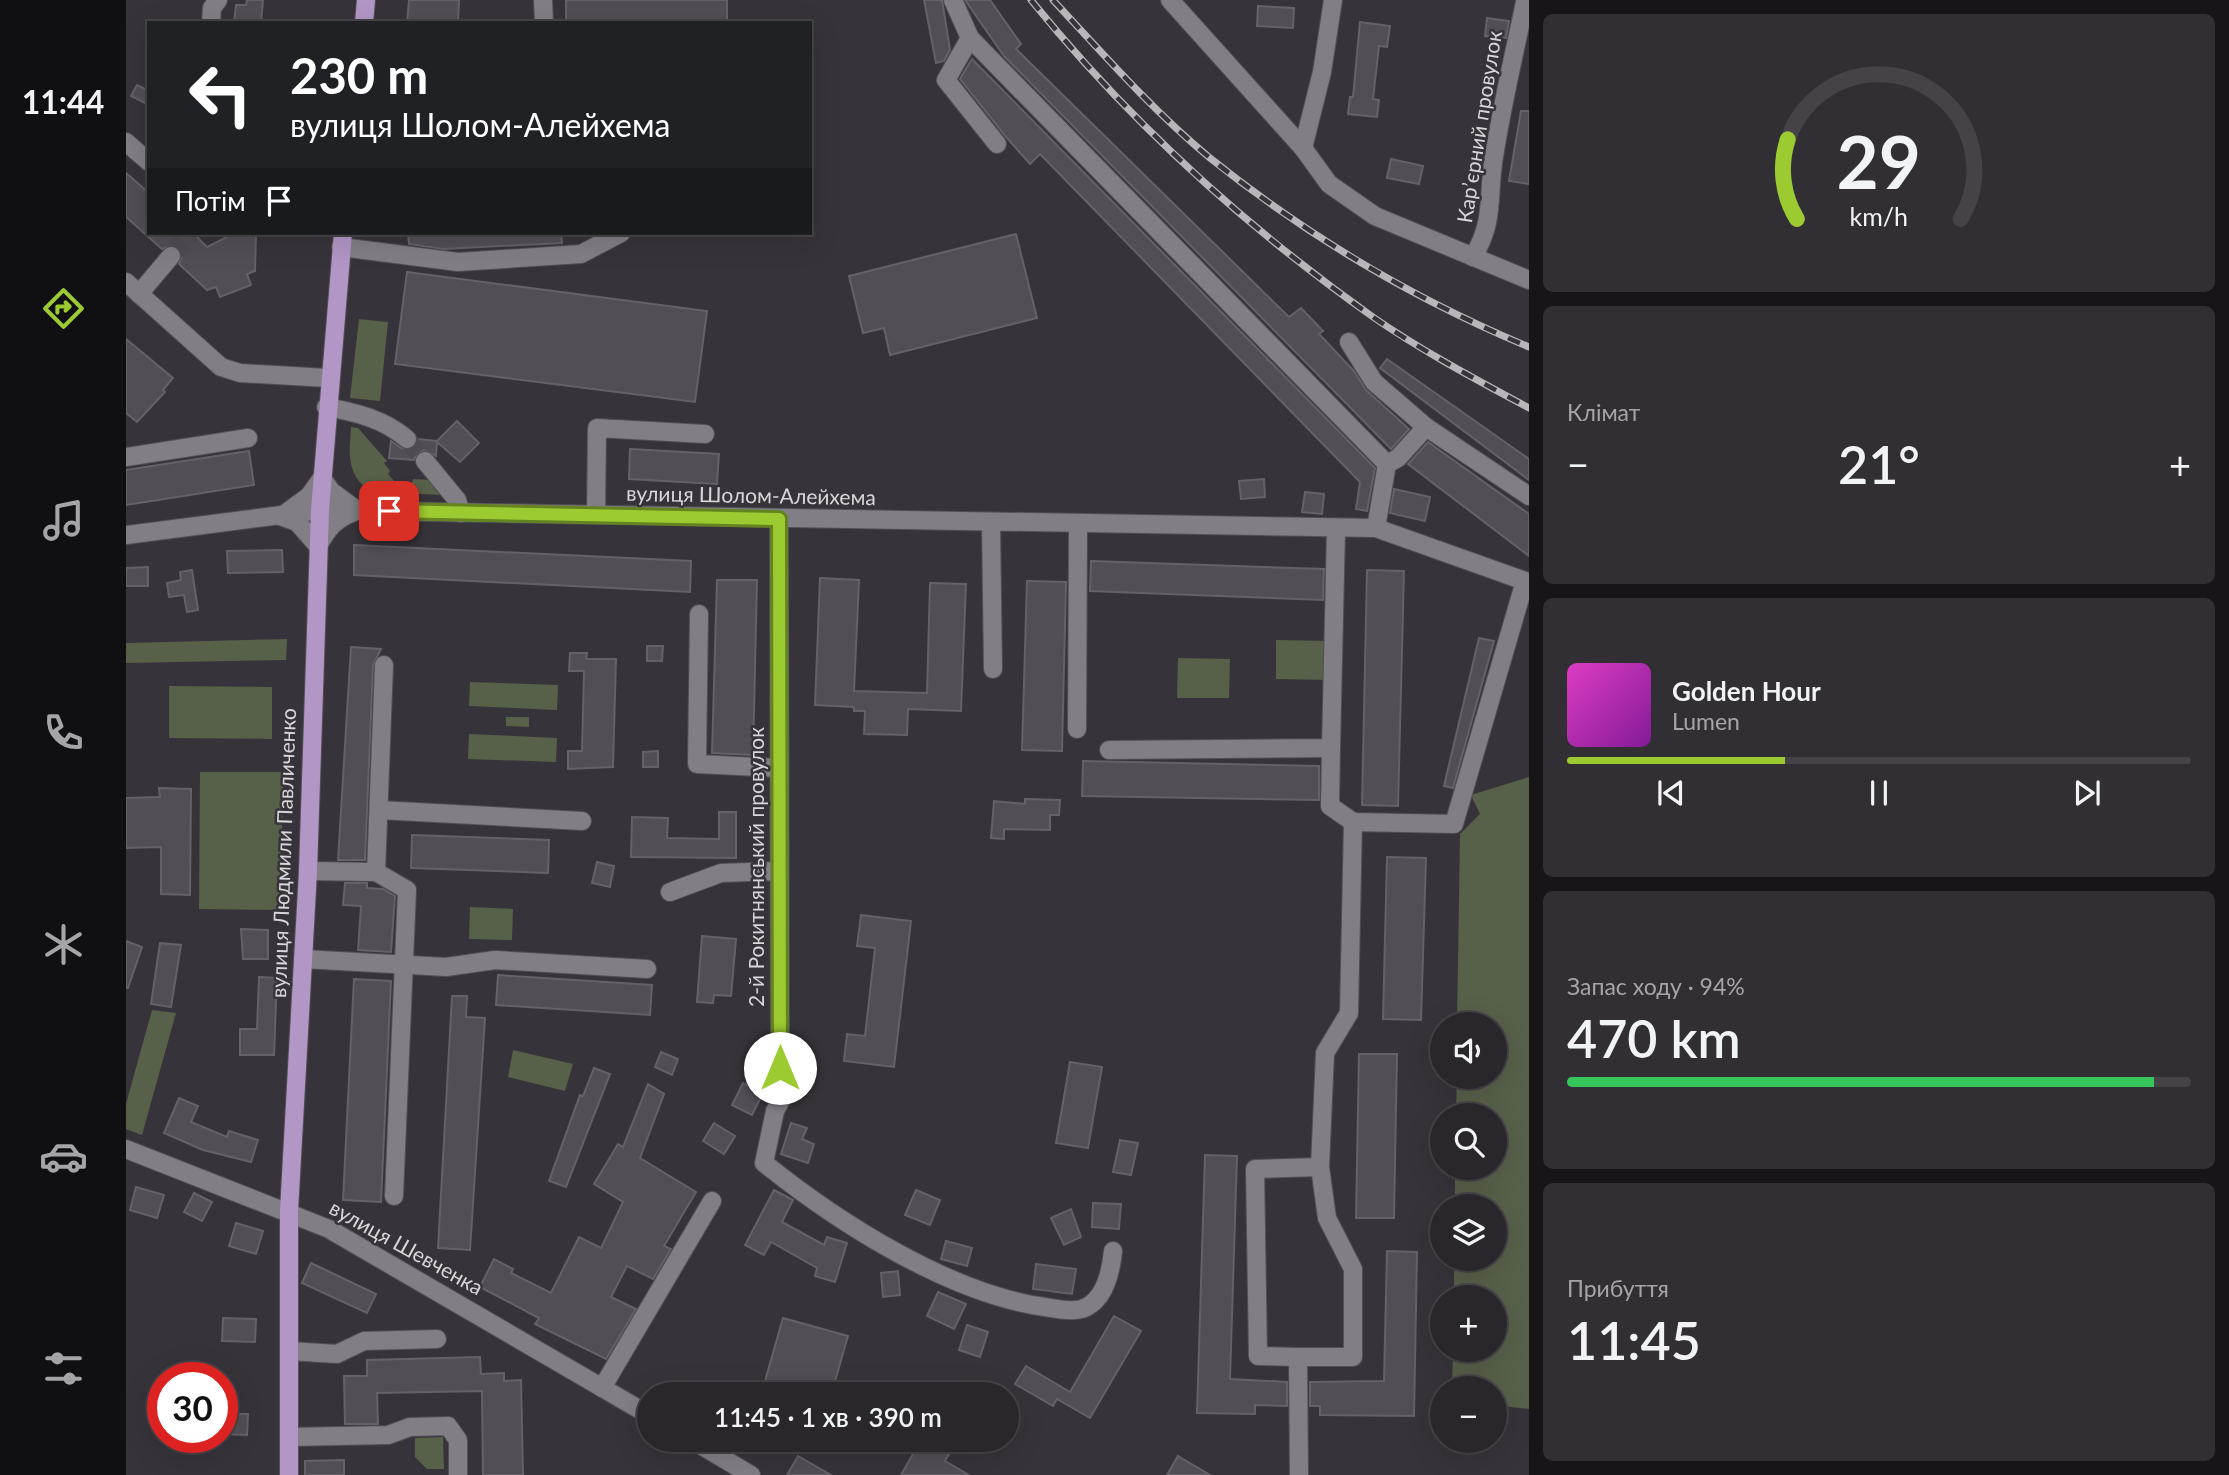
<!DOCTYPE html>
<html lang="uk">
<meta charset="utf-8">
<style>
body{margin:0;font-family:Lato,sans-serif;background:#312e34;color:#f1f3f6;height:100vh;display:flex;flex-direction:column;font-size:26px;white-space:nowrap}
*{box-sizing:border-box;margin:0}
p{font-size:23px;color:#a5a5a9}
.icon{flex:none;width:38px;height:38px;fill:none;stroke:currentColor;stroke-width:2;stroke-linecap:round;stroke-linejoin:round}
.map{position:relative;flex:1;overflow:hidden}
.side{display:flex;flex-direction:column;gap:14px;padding:14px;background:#171518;width:700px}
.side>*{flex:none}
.hud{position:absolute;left:21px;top:21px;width:665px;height:214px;border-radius:0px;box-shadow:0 7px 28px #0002,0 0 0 2px #454348;background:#202124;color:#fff;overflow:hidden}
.buttons{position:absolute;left:1304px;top:1012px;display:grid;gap:14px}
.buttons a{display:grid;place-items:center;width:77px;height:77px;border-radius:50%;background:#29262c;box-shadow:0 7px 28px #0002,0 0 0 2px #454348;font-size:35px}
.speed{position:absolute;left:21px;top:1362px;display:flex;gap:14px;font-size:35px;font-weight:700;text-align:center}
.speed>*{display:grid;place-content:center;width:91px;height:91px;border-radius:50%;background:#29262c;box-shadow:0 7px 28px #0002,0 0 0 2px #454348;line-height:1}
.speed .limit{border:10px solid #d22;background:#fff;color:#111}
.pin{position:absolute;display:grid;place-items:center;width:60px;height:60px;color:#fff;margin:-30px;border-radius:14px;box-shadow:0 4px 10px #0006}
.me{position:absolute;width:77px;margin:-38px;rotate:0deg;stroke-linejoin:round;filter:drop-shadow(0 0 5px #0008)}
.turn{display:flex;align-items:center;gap:24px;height:147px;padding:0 28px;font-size:32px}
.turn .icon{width:91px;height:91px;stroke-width:2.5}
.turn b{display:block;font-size:49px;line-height:60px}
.then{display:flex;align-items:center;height:66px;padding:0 28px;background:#0003;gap:14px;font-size:26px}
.big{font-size:52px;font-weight:600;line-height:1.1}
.side .card{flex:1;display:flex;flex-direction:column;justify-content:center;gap:10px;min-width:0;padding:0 24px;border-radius:10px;background:#312e34}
.side .dial{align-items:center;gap:0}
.dial svg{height:182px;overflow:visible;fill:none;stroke:#454348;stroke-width:7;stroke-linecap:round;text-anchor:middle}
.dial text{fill:#f1f3f6;stroke:none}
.song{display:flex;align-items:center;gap:21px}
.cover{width:84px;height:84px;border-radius:10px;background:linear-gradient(135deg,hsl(310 70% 55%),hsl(290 70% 35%))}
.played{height:7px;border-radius:4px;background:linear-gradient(90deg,#9cca31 35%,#454348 35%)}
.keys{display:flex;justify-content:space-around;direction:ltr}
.heat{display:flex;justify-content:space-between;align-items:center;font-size:38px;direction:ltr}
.charge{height:10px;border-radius:5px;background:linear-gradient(90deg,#34c759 94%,#454348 0)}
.trip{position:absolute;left:511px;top:1382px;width:382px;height:70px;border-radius:35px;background:#29262c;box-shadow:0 7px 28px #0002,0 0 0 2px #454348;font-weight:600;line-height:70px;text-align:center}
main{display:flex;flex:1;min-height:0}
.dock{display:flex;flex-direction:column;width:126px;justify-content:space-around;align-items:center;background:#100f12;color:#a5a5a9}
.dock .icon{width:49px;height:49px}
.dock .on{color:#9cca31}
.dock b{font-size:32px;color:#f1f3f6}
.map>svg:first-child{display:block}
.green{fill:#576049}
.building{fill:#524e55;stroke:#666169;stroke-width:2}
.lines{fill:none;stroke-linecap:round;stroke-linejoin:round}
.minor-tunnel{stroke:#4f4b52;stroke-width:18;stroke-dasharray:18 9;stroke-linecap:butt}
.minor-casing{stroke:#524f55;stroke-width:20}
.major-casing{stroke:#524f55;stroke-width:20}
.minor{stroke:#827e86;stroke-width:18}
.major{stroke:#b296c6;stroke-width:18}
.rail-casing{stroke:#b8b6ba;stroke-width:7}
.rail{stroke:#37333a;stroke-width:4.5;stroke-dasharray:13;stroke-linecap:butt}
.route-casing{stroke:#658320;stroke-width:18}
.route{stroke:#9cca31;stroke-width:12}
.labels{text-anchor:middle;stroke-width:5;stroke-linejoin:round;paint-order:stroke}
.street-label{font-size:21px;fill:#d8d6da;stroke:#37333a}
</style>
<main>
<nav class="dock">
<b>11:44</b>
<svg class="icon on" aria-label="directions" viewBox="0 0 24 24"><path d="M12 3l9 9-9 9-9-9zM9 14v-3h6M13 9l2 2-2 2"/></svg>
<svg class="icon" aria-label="music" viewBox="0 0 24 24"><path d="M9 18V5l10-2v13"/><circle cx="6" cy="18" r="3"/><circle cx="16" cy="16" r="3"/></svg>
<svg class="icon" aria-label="phone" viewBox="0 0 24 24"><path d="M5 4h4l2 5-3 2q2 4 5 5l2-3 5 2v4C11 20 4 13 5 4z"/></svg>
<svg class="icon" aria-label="climate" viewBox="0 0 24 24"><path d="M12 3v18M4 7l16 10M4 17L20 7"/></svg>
<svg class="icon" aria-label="car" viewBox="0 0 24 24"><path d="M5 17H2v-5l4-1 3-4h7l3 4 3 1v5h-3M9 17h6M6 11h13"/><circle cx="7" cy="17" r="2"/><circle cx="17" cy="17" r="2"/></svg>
<svg class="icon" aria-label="filters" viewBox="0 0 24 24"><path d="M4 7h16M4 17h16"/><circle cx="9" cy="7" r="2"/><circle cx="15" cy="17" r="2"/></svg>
</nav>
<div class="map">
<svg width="1403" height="1475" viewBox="0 0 1403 1475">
<rect width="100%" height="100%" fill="#37333a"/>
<g class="green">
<path d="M233,319L262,322L254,401L224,398Z"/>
<path d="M225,427L232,428L261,461L258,463L264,471L262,474L270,483H286L287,479L306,480L317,495L246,492C220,476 223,454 225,427Z"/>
<path d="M161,639L160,660L0,663V643Z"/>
<path d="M1150,640L1203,641L1202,680L1150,679Z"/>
<path d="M1052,658L1104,659L1103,698H1051Z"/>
<path d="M344,682L432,685L431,710L343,706Z"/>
<path d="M43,686L146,687V739L43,738Z"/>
<path d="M380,717H403V727L380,726Z"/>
<path d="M343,734L431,738L430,762L342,759Z"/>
<path d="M74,772H158L153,910L73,909Z"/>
<path d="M1403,777V1409L1369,1405L1368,1388H1326L1327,1349H1368V1297H1328V1258H1368V1206H1329V1167H1368V1115H1330L1331,1076H1368V1024H1331L1334,834L1354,814L1345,795Z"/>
<path d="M344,907L387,909L386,940L343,939Z"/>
<path d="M26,1010L50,1013L16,1135L0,1129V1104Z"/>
<path d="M387,1050L447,1064L439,1091L382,1077Z"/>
<path d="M317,1437L318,1469H301L289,1457V1438Z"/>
</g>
<g class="building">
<path d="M121,0H137L135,23H108L110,5H120Z"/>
<path d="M283,0H333L332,23H281Z"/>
<rect x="440" y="0" width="161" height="23"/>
<path d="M798,0H816L824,50L818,61L810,63Z"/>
<path d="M839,0H864L895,44L890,49L1163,317L1175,308L1197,331L1193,334L1228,371L1240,390L1283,429L1265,449L878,56Z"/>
<path d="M1132,6L1168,8L1167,28L1131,26Z"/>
<path d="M1361,18L1383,21L1380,38L1359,36Z"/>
<path d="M1234,22L1264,26L1261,47L1253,46L1247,99L1253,100L1251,117L1222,114L1224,97H1227Z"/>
<path d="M846,59L1249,468L1241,511L1230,509L1234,482L914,154L904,164L881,138L834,79Z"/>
<path d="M11,85L23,91V105L5,96Z"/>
<path d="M1395,111H1403V184L1383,181Z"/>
<path d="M1265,159L1297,166L1293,184L1261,178Z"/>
<path d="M0,173L23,193V233H67L81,247L101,237L102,233H130L129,271L121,274L125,285L94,297L90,287L81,290L53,264L56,257L53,248L46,245L36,249L0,217Z"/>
<path d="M282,233H435L436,243L317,249L283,244Z"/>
<path d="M890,234L911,318L764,355L758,328L737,333L723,276Z"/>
<path d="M281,272L581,311L569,402L269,364Z"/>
<path d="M0,339L47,378L37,390L39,392L11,422L0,413Z"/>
<path d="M1261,359L1403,459V480L1254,368Z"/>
<path d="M331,421L353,443L334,462L311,442L310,456L298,450L291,453L288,460L263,458L265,441L275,448L285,450L292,439L311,441Z"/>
<path d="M1302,442L1403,514V556L1282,464Z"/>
<path d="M504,449L593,454L591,484L503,479Z"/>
<path d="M123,451L128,485L0,505V470Z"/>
<path d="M1138,479L1139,497L1115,499L1113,481Z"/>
<path d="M1268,489L1304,497L1299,521L1264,513Z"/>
<path d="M1179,492L1198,494L1196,514L1176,512Z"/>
<path d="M228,545L565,561L564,592L228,575Z"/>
<path d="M156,550L157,572L102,573L101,551Z"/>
<path d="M965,561L1198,569L1197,600L964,591Z"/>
<path d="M22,567V586H0V568Z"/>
<path d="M66,570L72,610L61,612L58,595L43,597L41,583L55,580L54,572Z"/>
<path d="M1241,570L1278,571L1272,806L1236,805Z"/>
<path d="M694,578L733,580L728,691L801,693L804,583L840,584L835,711L782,709L781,735L738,734L739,711H728V707L689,705Z"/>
<path d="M591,580H631L627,755L586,753Z"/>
<path d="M901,581L940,582L936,751L896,750Z"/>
<path d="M1353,638L1368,641L1327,788L1318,786Z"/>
<path d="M521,646H537L536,661H521Z"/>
<path d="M225,647L255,649L247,665L239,860H212Z"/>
<path d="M444,653H461L460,659H490L487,767L442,769V751H456L458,671H443Z"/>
<path d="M532,751V767H517V752Z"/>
<path d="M957,761L1193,766V800L956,796Z"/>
<path d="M33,788L65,789L64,895L35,894V847L0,848V798L34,797Z"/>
<path d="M899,799L934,800L933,815H924V830L878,829V839L865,838L868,801L899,804Z"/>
<path d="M593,812H610V858L505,857L506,817L542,818L541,838L593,839Z"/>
<path d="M286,835L423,840L422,873L285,868Z"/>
<path d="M1261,857L1300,858L1295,1020L1257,1019Z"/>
<path d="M471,862L488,866L484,887L466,883Z"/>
<path d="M219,883H241V888L257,889L269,896L265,952L232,950L235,906L217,905Z"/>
<path d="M735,915L785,921L768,1067L718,1061L721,1034L739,1036L749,948L731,946Z"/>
<path d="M115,929L142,930V959H117Z"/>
<path d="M576,936L610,939L605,996L588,995L587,1003L571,1002Z"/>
<path d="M0,941L16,947L2,988H0Z"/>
<path d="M34,943L55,945L45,1007L25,1004Z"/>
<path d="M372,975L526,985L524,1015L370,1005Z"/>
<path d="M133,977L151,978L148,1055H114V1029H131Z"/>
<path d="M228,979L265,981L255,1202L217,1200Z"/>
<path d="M326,996H341L340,1017L359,1018L344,1250L312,1248Z"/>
<path d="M535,1052L552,1059L546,1075L529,1067Z"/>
<path d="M1233,1054H1271L1268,1218H1230Z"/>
<path d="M944,1062L976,1067L962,1148L930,1143Z"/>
<path d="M468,1068L484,1074L440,1187L423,1181L454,1095L457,1096Z"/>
<path d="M617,1083L637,1093L626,1115L606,1105Z"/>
<path d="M522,1084L538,1094L514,1158L570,1192L538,1246L545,1249L527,1279L501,1266L485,1297L510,1309L480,1359L409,1324L413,1318L354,1287L368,1259L387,1269L385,1273L425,1293L453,1237L475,1248L497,1202L468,1184L492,1144L497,1147Z"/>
<path d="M53,1098L72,1106L65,1122L101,1137L103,1131L132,1140L125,1162L77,1150L38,1133Z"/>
<path d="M588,1123L609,1136L598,1154L577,1141Z"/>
<path d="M665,1123L681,1128L676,1139L688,1144L682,1163L655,1154Z"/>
<path d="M994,1140L1012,1143L1005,1175L987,1172Z"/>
<path d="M1079,1155L1111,1156L1104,1379L1161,1382V1406L1129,1405V1414L1071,1413Z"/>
<path d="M10,1187L38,1195L31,1218L4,1210Z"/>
<path d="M648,1190L667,1200L656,1222L698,1245L701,1237L721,1243L709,1282L689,1276L691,1268L645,1242L638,1255L619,1245Z"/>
<path d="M790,1190L814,1200L804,1225L779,1215Z"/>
<path d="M68,1193L86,1202L76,1221L58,1212Z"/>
<path d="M967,1203L995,1204L993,1229L966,1227Z"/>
<path d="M945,1209L955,1237L938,1245L925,1218Z"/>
<path d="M110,1223L137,1231L130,1254L103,1246Z"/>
<path d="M820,1241L846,1248L841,1266L815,1259Z"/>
<path d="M1261,1251L1291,1252L1288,1416L1194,1415V1406H1184V1382L1258,1381Z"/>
<path d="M185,1263L250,1294L241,1313L176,1283Z"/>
<path d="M910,1264L950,1269L946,1294L907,1289Z"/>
<path d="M772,1271L774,1295L757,1297L755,1273Z"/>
<path d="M812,1292L840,1304L828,1329L801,1316Z"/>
<path d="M988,1316L1015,1331L964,1418L931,1399L927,1406L889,1384L900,1366L944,1392Z"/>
<path d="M97,1318L130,1319L129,1342L96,1341Z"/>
<path d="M657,1318L722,1336L705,1395H635Z"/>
<path d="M841,1325L862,1332L854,1357L833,1350Z"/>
<path d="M354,1357L355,1374L378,1373V1381L395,1380L397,1475H357L356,1391L251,1393L252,1424H219L218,1376H241V1360Z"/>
<path d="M97,1414H122L121,1435L96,1434Z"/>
<path d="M795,1440H831L819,1461L843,1475H775Z"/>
<path d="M672,1456L705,1475H661Z"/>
<path d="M1052,1456L1084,1475H1041Z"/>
<path d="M218,1460V1475H179V1461Z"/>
</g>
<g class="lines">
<g class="minor-tunnel">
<path d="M45,256L65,233"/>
<path d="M281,439L299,461"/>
</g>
<defs>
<g id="minor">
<path d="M417,0L418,23"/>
<path d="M827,0L844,38L1261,464L1250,528"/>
<path d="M1044,0L1177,148L1203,184L1249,216L1403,280"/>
<path d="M85,23L86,8L92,0"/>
<path d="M844,38L820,80L871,144"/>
<path d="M0,142L23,162"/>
<path d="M1177,148L1196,72L1207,0"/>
<path d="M215,247L332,262L455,254L495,233"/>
<path d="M1347,257C1368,222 1362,200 1367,163C1375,109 1388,55 1399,2"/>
<path d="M0,282L95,367L114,373L202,378"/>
<path d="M13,294L45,256"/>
<path d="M1223,342L1248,382L1300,427"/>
<path d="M200,407C229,412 258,419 281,439"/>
<path d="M0,457L122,438"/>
<path d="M299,461L331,500L335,513"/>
<path d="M1261,464L1272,458L1300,427L1403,496"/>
<path d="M160,513L183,496L196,478L205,491L232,511"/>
<path d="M470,515L471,428L579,434"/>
<path d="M154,516L171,522L192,546C202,528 209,519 228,512"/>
<path d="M653,519L654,1068L661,1088L649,1111L638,1163C713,1223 824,1294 919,1307C930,1309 946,1312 956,1309C979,1301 985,1271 987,1251"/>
<path d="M865,524L867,669"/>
<path d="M0,535L194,510L1250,528L1399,581L1328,824L1227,822L1223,1013L1199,1053L1194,1167L1201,1218L1227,1269V1357H1172L1173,1475"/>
<path d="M573,614L571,764L653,768"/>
<path d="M951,729L952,525"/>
<path d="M1205,748L1204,806L1227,822"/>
<path d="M983,750L1205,748L1210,529"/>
<path d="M253,810L456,821"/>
<path d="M182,871L250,872L281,890L268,1196"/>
<path d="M250,872L258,665"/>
<path d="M544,892L595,873L653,871"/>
<path d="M177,959L320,967L369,960L521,969"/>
<path d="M0,1149L203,1229L523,1415"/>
<path d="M163,1351L211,1354L238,1341L311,1339"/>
<path d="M1172,1357L1132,1356L1129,1169L1194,1167"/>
<path d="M476,1388L586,1201"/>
<path d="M163,1437L262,1435L284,1427L322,1426L332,1440V1475"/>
<path d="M566,1440L625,1475"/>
</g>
<g id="major">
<path d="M238,23L240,0"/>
<path d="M163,1475V1211L182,871L194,510L217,233"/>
</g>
</defs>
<use href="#minor" class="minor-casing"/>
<use href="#major" class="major-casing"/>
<use href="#minor" class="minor"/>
<use href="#major" class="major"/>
<defs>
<g id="rail">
<path d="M905,0C1003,121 1120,227 1247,317C1296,351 1351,380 1403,408"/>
<path d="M927,0C977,54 1027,111 1084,158C1180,235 1290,300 1403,347"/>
</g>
</defs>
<use href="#rail" class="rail-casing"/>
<use href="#rail" class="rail"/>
</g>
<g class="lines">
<defs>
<path id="route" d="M263,511L653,519L654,1068"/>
</defs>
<use href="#route" class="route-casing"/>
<use href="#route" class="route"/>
</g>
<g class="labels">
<g class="street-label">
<text transform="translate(1354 127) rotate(-81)" y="7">Карʼєрний провулок</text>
<text transform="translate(625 496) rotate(1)" y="7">вулиця Шолом-Алейхема</text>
<text transform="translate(158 853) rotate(-88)" y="7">вулиця Людмили Павличенко</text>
<text transform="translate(631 867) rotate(-90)" y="7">2-й Рокитнянський провулок</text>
<text transform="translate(280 1248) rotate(29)" y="7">вулиця Шевченка</text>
</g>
</g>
</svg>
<div class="buttons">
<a><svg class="icon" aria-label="sound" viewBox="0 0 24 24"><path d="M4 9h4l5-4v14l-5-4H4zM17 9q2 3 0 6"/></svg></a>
<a><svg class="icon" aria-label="search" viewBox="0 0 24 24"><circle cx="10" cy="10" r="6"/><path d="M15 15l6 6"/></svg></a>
<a><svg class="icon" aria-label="layers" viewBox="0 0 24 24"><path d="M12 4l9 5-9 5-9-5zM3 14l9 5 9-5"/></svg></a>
<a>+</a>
<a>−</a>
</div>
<div class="speed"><div class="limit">30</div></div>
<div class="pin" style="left:263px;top:511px;background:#d93025"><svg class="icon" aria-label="arrive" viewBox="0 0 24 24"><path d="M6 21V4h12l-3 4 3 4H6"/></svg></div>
<svg class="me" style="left:654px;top:1068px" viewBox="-20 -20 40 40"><circle r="19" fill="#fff"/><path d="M0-13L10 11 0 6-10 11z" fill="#9cca31"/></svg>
<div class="trip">11:45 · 1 хв · 390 m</div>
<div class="hud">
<div class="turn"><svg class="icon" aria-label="left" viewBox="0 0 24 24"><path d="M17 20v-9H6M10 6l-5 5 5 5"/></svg><div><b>230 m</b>вулиця Шолом-Алейхема</div></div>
<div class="then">Потім<svg class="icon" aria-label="arrive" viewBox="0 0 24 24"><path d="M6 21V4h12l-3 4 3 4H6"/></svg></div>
</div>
</div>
<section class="side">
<div class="card dial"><svg viewBox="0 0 100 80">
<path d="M14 69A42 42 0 1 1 86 69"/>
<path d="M14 69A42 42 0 0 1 10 34" stroke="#9cca31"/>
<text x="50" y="56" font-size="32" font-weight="700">29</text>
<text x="50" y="72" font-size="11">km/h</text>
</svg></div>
<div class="card"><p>Клімат</p>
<div class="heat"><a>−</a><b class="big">21°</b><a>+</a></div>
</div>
<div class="card">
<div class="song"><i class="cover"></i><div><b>Golden Hour</b><p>Lumen</p></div></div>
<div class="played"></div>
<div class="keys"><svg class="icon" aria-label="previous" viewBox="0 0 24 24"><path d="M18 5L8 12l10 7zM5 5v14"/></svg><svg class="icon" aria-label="pause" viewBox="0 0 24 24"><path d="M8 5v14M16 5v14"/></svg><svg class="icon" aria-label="next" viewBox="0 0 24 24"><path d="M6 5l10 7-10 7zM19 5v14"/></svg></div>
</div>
<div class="card"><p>Запас ходу · 94%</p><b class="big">470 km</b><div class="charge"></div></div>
<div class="card"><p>Прибуття</p><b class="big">11:45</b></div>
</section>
</main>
